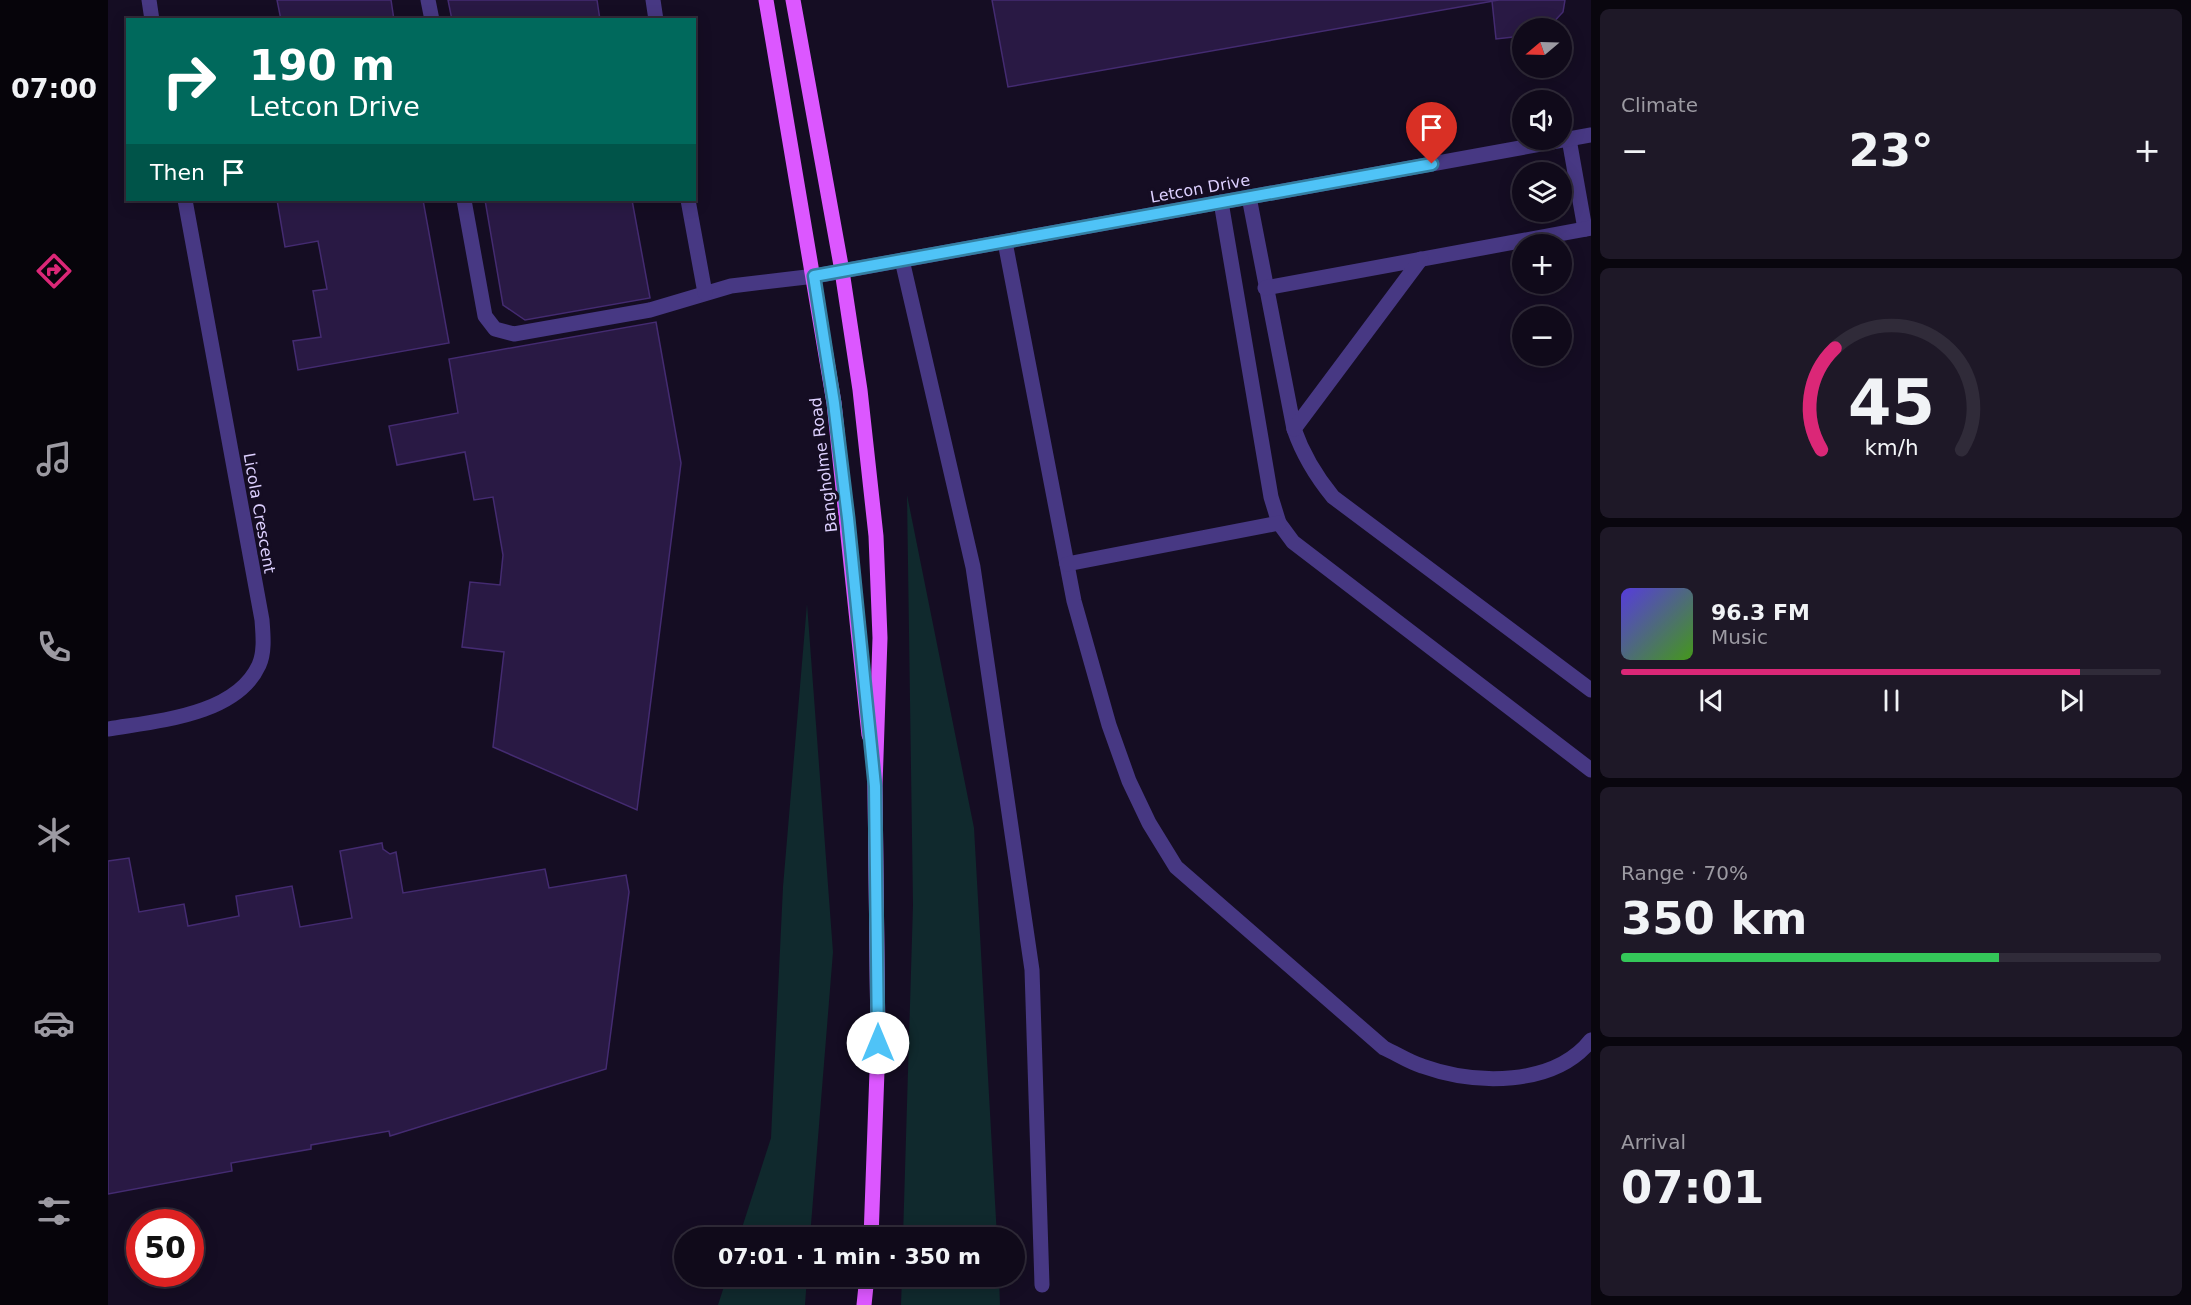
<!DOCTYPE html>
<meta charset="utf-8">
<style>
body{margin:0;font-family:"DejaVu Sans",sans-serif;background:#1e1827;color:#f1f3f6;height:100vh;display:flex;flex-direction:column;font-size:22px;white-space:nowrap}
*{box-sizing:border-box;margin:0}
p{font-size:20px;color:#9c9aa2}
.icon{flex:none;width:33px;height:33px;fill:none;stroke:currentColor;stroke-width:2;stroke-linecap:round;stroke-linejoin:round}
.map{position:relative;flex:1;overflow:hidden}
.sheet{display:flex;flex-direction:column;gap:9px;padding:9px;background:#09060e;width:600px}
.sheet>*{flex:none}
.hud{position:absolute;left:18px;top:18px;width:570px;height:183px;border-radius:0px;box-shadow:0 3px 15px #0003,0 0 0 2px #302b39;background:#00695c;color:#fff;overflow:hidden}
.needle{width:39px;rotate:251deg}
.buttons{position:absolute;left:1404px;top:18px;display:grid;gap:12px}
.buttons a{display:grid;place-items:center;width:60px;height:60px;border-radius:50%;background:#100a1a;box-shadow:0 3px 15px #0003,0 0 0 2px #302b39;font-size:30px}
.speed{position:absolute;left:18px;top:1209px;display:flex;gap:12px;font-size:30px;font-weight:700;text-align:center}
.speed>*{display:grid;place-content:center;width:78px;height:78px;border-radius:50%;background:#100a1a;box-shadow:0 3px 15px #0003,0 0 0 2px #302b39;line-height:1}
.speed .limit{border:9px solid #d22;background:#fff;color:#111}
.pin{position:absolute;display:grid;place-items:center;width:51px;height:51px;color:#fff;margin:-62px -26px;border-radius:50% 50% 50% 0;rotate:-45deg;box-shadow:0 0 6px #0007}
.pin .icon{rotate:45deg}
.me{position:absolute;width:66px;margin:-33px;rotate:0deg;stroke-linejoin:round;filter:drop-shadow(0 0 4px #0008)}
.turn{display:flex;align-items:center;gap:21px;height:126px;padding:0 24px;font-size:27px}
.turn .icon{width:78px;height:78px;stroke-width:2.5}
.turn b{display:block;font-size:42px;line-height:51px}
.then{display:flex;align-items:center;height:57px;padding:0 24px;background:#0003;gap:12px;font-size:22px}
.big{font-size:45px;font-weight:700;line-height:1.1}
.sheet .card{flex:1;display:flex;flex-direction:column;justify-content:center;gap:9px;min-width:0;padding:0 21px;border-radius:9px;background:#1e1827}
.sheet .dial{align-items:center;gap:0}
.dial svg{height:156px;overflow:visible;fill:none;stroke:#302b39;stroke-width:7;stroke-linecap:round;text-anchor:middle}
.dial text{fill:#f1f3f6;stroke:none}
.song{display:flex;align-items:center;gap:18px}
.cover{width:72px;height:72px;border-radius:9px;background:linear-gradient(135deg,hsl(250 70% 55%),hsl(100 70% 35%))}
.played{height:6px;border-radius:3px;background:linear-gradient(90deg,#db2777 85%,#302b39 85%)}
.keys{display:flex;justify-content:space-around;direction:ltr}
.heat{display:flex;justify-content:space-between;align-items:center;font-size:33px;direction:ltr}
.charge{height:9px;border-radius:4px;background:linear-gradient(90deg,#34c759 70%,#302b39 0)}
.trip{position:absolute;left:566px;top:1227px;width:351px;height:60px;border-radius:30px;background:#100a1a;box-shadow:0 3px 15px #0003,0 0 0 2px #302b39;font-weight:700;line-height:60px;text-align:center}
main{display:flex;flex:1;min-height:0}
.tabs{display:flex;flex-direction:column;width:108px;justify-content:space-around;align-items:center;background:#06040a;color:#9c9aa2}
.tabs .icon{width:42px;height:42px}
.tabs .selected{color:#db2777}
.tabs b{font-size:27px;color:#f1f3f6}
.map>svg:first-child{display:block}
.green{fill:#10292d}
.building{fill:#291944;stroke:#442b71;stroke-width:1.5}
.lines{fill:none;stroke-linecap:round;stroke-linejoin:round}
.minor{stroke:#473883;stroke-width:15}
.major{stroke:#dc57ff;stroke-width:15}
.route-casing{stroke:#337fa1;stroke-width:15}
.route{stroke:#4fc3f7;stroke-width:10}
.labels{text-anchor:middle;stroke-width:6;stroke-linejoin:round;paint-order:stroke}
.street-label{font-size:16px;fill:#ddd0ff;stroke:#150d23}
</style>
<main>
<nav class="tabs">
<b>07:00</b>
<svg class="icon selected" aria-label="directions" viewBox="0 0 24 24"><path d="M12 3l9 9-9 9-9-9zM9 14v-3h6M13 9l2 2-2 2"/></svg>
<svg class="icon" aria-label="music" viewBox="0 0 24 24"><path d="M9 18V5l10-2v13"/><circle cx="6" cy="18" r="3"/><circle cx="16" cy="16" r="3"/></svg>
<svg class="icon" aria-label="phone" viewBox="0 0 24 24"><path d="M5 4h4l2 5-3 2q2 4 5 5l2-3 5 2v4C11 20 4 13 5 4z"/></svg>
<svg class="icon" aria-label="climate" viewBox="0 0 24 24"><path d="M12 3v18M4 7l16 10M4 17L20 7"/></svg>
<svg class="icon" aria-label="car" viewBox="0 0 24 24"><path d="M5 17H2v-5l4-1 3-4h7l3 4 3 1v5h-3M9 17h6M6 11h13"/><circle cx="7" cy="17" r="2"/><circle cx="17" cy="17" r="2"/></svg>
<svg class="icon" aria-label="filters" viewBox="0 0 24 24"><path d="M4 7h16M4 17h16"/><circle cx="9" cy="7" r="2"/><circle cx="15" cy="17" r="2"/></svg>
</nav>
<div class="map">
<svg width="1483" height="1305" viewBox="0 0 1483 1305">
<rect width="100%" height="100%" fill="#150d23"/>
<g class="green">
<path d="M799,495L866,828L889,1237H795L805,905Z"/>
<path d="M699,604L725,952L702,1237H631L663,1138L675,887Z"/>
<path d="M619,1277H699L697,1305H610Z"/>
<path d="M794,1277H891L892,1305H793Z"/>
</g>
<g class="building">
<path d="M169,0H283L286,20H173Z"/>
<path d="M340,0H489L492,20H344Z"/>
<path d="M884,0H1391L900,87Z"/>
<path d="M1391,0H1457L1455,12L1440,28H1414V36L1388,39L1384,1Z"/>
<path d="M169,200H315L341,343L190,370L185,341L213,337L205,291L219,289L210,241L177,247Z"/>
<path d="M377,200H524L542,298L417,320L395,305Z"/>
<path d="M548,322L573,463L529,810L385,747L396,652L354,647L362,582L392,585L395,555L385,497L366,500L357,452L289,465L281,426L350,413L341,359Z"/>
<path d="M274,843L275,849L282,854L288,852L295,893L437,869L441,888L518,875L521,892L498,1069L282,1136L281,1131L203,1145V1149L123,1163L124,1171L0,1194V861L21,858L31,912L76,904L80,926L131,916L128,896L184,886L192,927L244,918L232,851Z"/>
</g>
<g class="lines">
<g class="minor">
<path d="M41,0L44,20"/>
<path d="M320,0L324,20"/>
<path d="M545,0L548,20"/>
<path d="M1461,139L1477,229"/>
<path d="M1141,197L1186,429C1195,455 1207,475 1225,497L1483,690"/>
<path d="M356,200L377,316L387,329L406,334L542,310L623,286L707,276L1483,135"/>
<path d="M580,200L597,293"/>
<path d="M1113,202L1163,497L1171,523L1185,542L1483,770"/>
<path d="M897,242L966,601L1001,725L1021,781L1041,823L1068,867L1276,1048C1289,1054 1301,1062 1314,1066C1367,1085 1446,1087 1483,1040"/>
<path d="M794,260L865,567L924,970L934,1285"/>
<path d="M1157,288L1483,228"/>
<path d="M1186,429L1313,259"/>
<path d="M959,564L1171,523"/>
<path d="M0,729C47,721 128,716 151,665C157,652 155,634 154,620L77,200"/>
</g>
<g class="major">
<path d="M658,0L726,403L761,735"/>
<path d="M685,0L734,271L752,390L768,536L772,638L767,786L770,1043L763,1238"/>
<path d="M756,1305L759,1276"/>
</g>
</g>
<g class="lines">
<defs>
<path id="route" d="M770,1043L767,786L740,518L726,403L706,276L1324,164"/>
</defs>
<use href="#route" class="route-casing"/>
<use href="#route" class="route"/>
</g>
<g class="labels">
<g class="street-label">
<text transform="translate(1092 188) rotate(-10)" y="6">Letcon Drive</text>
<text transform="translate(715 465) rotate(-97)" y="6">Bangholme Road</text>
<text transform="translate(152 513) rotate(80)" y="6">Licola Crescent</text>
</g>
</g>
</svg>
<div class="buttons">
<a><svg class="needle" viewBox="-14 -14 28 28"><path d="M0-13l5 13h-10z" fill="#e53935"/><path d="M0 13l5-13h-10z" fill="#9c9aa2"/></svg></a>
<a><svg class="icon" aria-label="sound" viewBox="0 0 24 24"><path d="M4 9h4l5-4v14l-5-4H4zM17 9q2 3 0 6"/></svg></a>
<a><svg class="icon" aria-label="layers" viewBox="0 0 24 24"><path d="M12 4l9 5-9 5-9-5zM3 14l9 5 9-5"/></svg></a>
<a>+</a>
<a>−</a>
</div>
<div class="speed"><div class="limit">50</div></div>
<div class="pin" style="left:1324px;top:164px;background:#d93025"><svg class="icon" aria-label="arrive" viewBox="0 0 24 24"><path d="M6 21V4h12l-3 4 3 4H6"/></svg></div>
<svg class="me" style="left:770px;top:1043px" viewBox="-20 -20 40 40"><circle r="19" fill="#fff"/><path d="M0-13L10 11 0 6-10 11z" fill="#4fc3f7"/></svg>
<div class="trip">07:01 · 1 min · 350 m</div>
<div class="hud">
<div class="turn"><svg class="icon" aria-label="right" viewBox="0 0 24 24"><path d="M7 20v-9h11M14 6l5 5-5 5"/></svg><div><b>190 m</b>Letcon Drive</div></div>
<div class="then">Then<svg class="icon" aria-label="arrive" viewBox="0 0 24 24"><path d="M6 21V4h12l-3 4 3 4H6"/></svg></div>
</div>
</div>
<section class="sheet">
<div class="card"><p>Climate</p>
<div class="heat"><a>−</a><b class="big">23°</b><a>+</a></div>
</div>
<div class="card dial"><svg viewBox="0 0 100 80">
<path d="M14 69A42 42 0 1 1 86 69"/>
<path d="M14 69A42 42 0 0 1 21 17" stroke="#db2777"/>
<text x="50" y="56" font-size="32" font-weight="700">45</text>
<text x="50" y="72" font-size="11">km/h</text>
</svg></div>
<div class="card">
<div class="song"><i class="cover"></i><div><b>96.3 FM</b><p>Music</p></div></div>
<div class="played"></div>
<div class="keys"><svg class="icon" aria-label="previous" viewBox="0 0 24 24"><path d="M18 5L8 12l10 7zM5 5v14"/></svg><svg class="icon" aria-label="pause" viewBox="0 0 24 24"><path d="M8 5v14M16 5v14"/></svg><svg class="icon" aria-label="next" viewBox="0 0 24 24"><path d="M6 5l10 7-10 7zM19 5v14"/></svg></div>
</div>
<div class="card"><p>Range · 70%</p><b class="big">350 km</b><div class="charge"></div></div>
<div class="card"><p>Arrival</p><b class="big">07:01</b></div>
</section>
</main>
